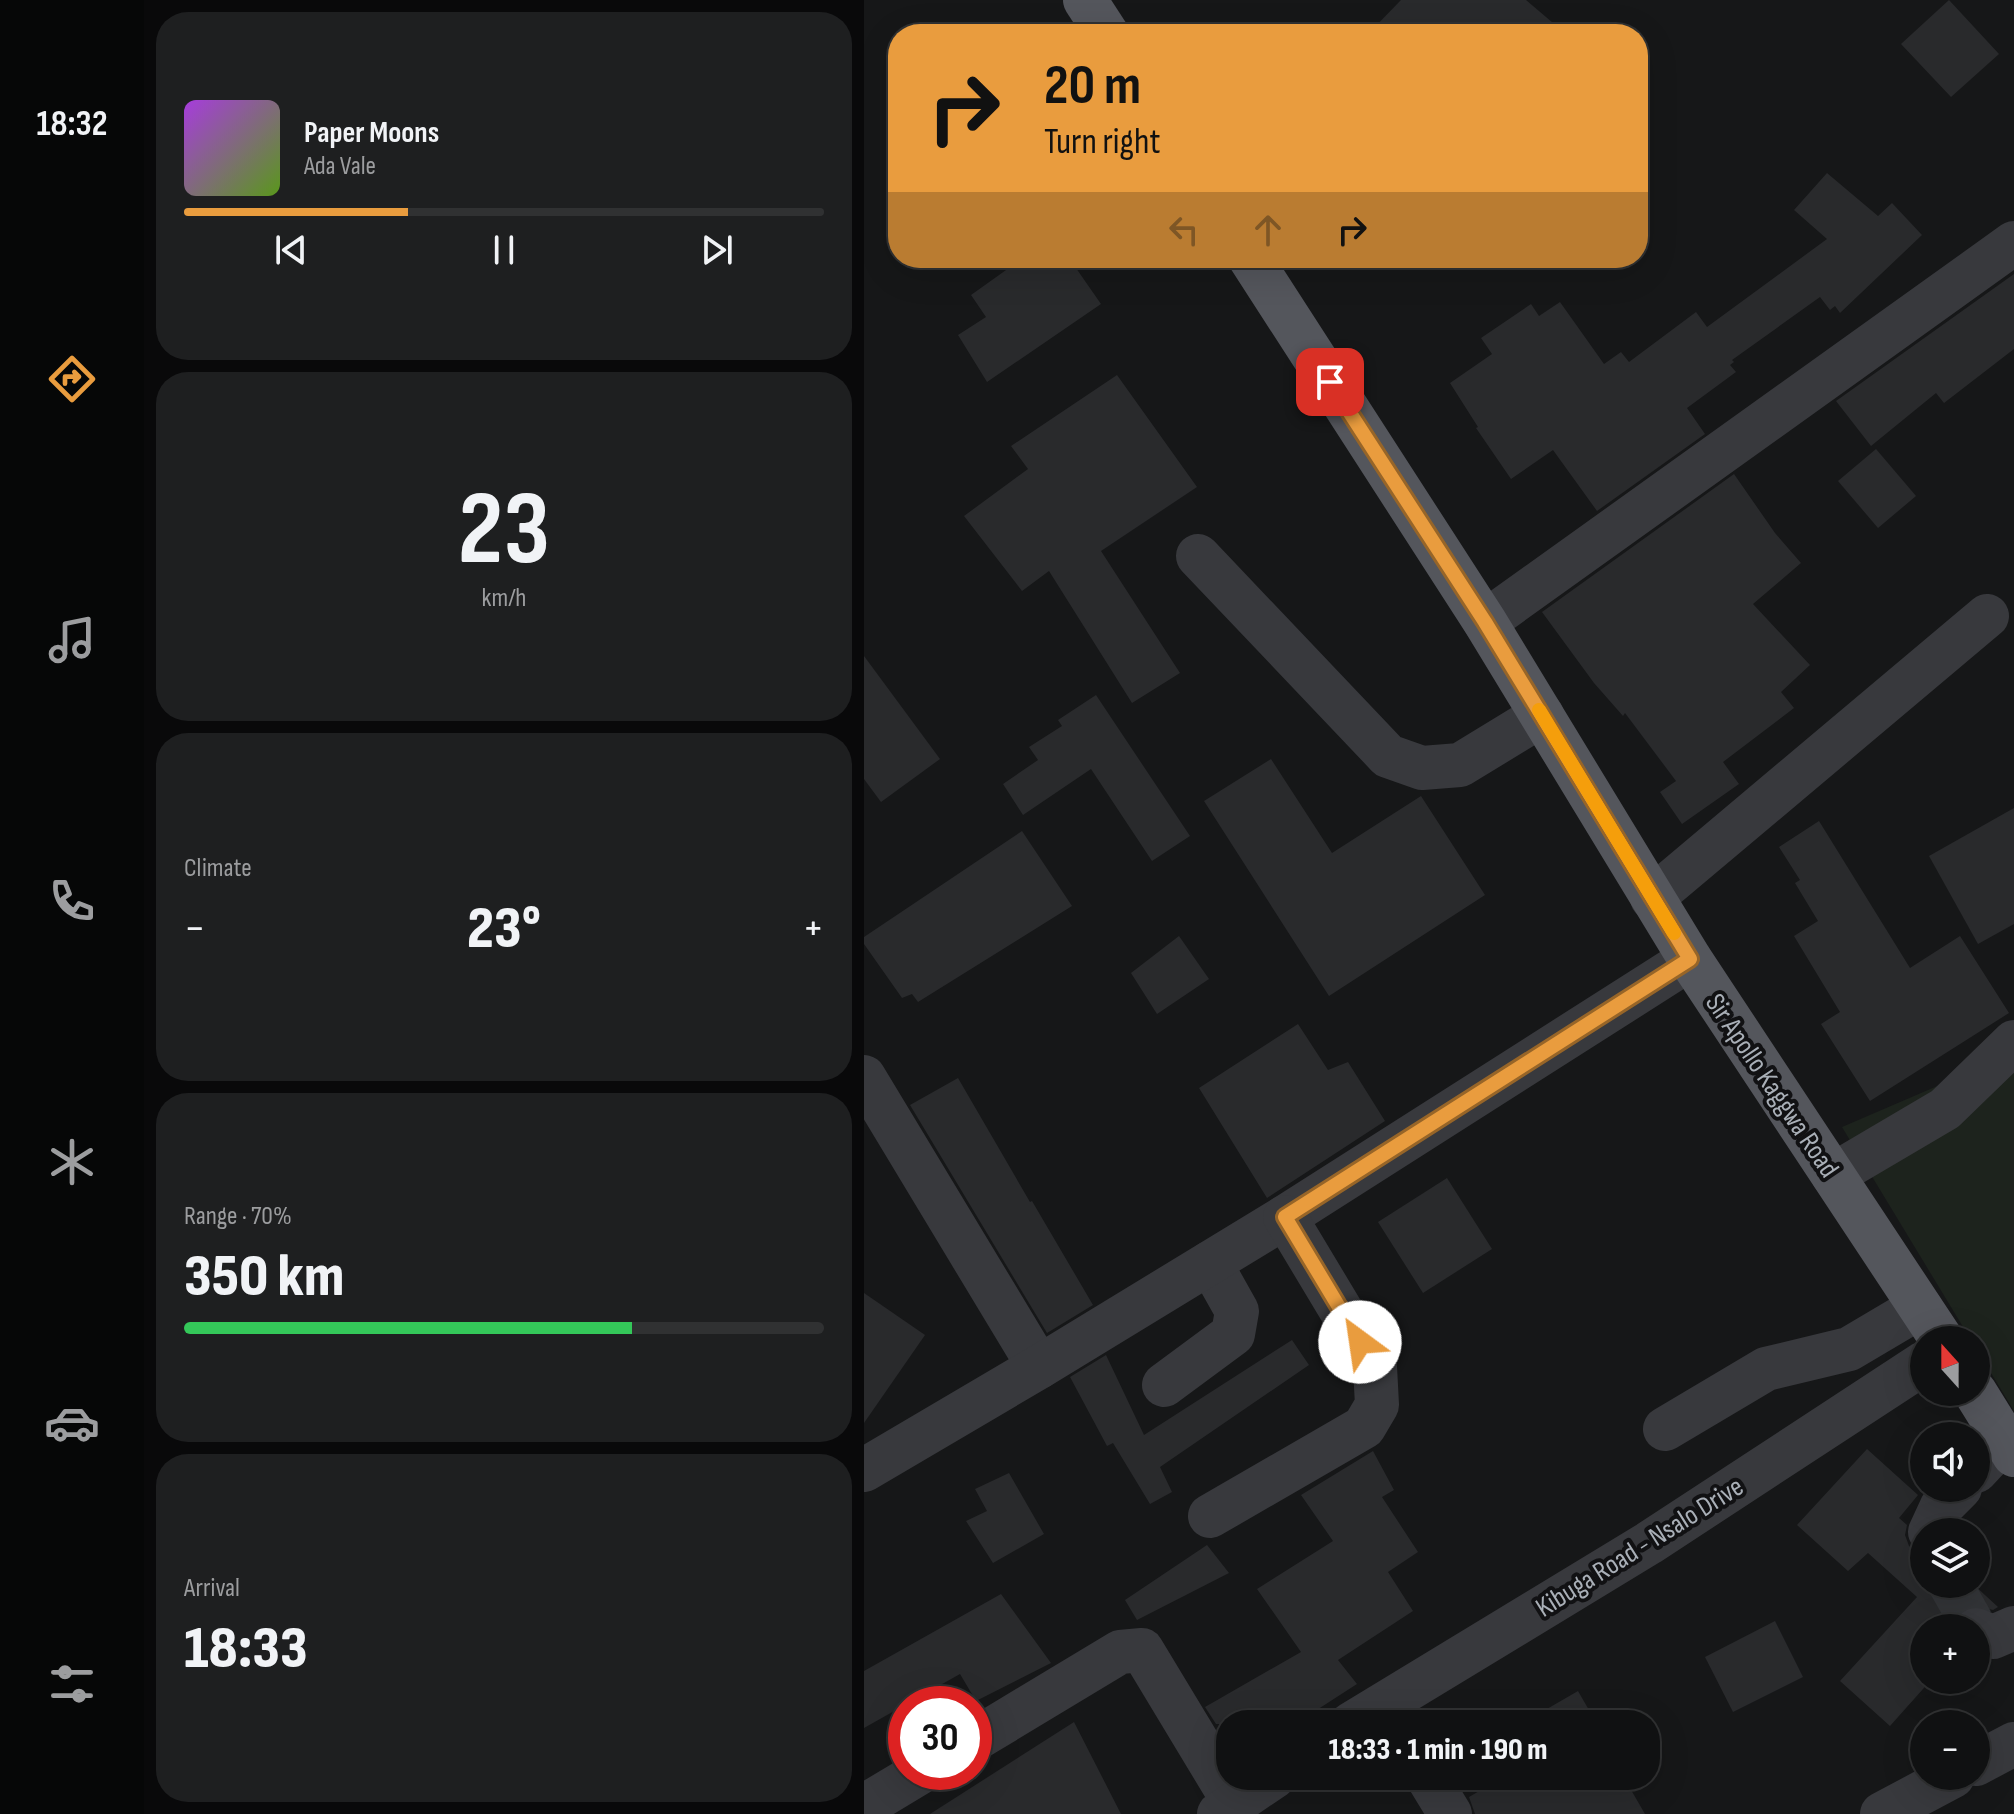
<!DOCTYPE html>
<meta charset="utf-8">
<style>
body{margin:0;font-family:"Sofia Sans Condensed",sans-serif;background:#1e1f20;color:#f1f3f6;height:100vh;display:flex;flex-direction:column;font-size:30px;white-space:nowrap}
*{box-sizing:border-box;margin:0}
p{font-size:26px;color:#9c9d9f}
.icon{flex:none;width:44px;height:44px;fill:none;stroke:currentColor;stroke-width:2;stroke-linecap:round;stroke-linejoin:round}
.map{position:relative;flex:1;overflow:hidden}
.drawer{display:flex;flex-direction:column;gap:12px;padding:12px;background:#09090a;width:720px}
.drawer>*{flex:none}
.top-card{position:absolute;left:24px;top:24px;width:760px;height:244px;border-radius:32px;box-shadow:0 8px 32px #0002,0 0 0 2px #303132;background:#e99c3e;color:#111;overflow:hidden}
.needle{width:52px;rotate:339deg}
.controls{position:absolute;left:1046px;top:1326px;display:grid;gap:16px}
.controls a{display:grid;place-items:center;width:80px;height:80px;border-radius:50%;background:#101112;box-shadow:0 8px 32px #0002,0 0 0 2px #303132;font-size:40px}
.speed{position:absolute;left:24px;top:1686px;display:flex;gap:16px;font-size:40px;font-weight:700;text-align:center}
.speed>*{display:grid;place-content:center;width:104px;height:104px;border-radius:50%;background:#101112;box-shadow:0 8px 32px #0002,0 0 0 2px #303132;line-height:1}
.speed .limit{border:12px solid #d22;background:#fff;color:#111}
.pin{position:absolute;display:grid;place-items:center;width:68px;height:68px;color:#fff;margin:-34px;border-radius:16px;box-shadow:0 4px 12px #0006}
.me{position:absolute;width:88px;margin:-44px;rotate:329deg;stroke-linejoin:round;filter:drop-shadow(0 0 6px #0008)}
.turn{display:flex;align-items:center;gap:28px;height:168px;padding:0 24px;font-size:36px}
.turn .icon{width:104px;height:104px;stroke-width:2.5}
.turn b{display:block;font-size:56px;line-height:68px}
.lanes{display:flex;align-items:center;height:76px;padding:0 24px;background:#0003;justify-content:center;gap:40px;direction:ltr}
.lanes .off{opacity:.35}
.big{font-size:60px;font-weight:800;line-height:1.1}
.drawer .widget{flex:1;display:flex;flex-direction:column;justify-content:center;gap:12px;min-width:0;padding:0 28px;border-radius:32px;background:#1e1f20}
.drawer .dial{align-items:center;gap:0}
.dial b{font-size:104px;line-height:1}
.song{display:flex;align-items:center;gap:24px}
.cover{width:96px;height:96px;border-radius:12px;background:linear-gradient(135deg,hsl(280 70% 55%),hsl(90 70% 35%))}
.played{height:8px;border-radius:4px;background:linear-gradient(90deg,#e99c3e 35%,#303132 35%)}
.keys{display:flex;justify-content:space-around;direction:ltr}
.heat{display:flex;justify-content:space-between;align-items:center;font-size:44px;direction:ltr}
.charge{height:12px;border-radius:6px;background:linear-gradient(90deg,#34c759 70%,#303132 0)}
.trip{position:absolute;left:352px;top:1710px;width:444px;height:80px;border-radius:32px;background:#101112;box-shadow:0 8px 32px #0002,0 0 0 2px #303132;font-weight:800;line-height:80px;text-align:center}
main{display:flex;flex:1;min-height:0}
.tabs{display:flex;flex-direction:column;width:144px;justify-content:space-around;align-items:center;background:#060707;color:#9c9d9f}
.tabs .icon{width:56px;height:56px}
.tabs .on{color:#e99c3e}
.tabs b{font-size:36px;color:#f1f3f6}
.map>svg:first-child{display:block}
.green{fill:#1d231d}
.building{fill:#292a2c}
.lines{fill:none;stroke-linecap:round;stroke-linejoin:round}
.minor-tunnel{stroke:#333538;stroke-width:44;stroke-dasharray:44 22;stroke-linecap:butt}
.minor{stroke:#38393d;stroke-width:44}
.major{stroke:#54565c;stroke-width:44}
.route-casing{stroke:#976528;stroke-width:20}
.route{stroke:#e99c3e;stroke-width:14}
.slow{stroke:#f59e0b;stroke-width:14}
.labels{text-anchor:middle;stroke-width:8;stroke-linejoin:round;paint-order:stroke}
.street-label{font-size:28px;fill:#a9afb7;stroke:#111113}
</style>
<main>
<nav class="tabs">
<b>18:32</b>
<svg class="icon on" aria-label="directions" viewBox="0 0 24 24"><path d="M12 3l9 9-9 9-9-9zM9 14v-3h6M13 9l2 2-2 2"/></svg>
<svg class="icon" aria-label="music" viewBox="0 0 24 24"><path d="M9 18V5l10-2v13"/><circle cx="6" cy="18" r="3"/><circle cx="16" cy="16" r="3"/></svg>
<svg class="icon" aria-label="phone" viewBox="0 0 24 24"><path d="M5 4h4l2 5-3 2q2 4 5 5l2-3 5 2v4C11 20 4 13 5 4z"/></svg>
<svg class="icon" aria-label="climate" viewBox="0 0 24 24"><path d="M12 3v18M4 7l16 10M4 17L20 7"/></svg>
<svg class="icon" aria-label="car" viewBox="0 0 24 24"><path d="M5 17H2v-5l4-1 3-4h7l3 4 3 1v5h-3M9 17h6M6 11h13"/><circle cx="7" cy="17" r="2"/><circle cx="17" cy="17" r="2"/></svg>
<svg class="icon" aria-label="filters" viewBox="0 0 24 24"><path d="M4 7h16M4 17h16"/><circle cx="9" cy="7" r="2"/><circle cx="15" cy="17" r="2"/></svg>
</nav>
<section class="drawer">
<div class="widget">
<div class="song"><i class="cover"></i><div><b>Paper Moons</b><p>Ada Vale</p></div></div>
<div class="played"></div>
<div class="keys"><svg class="icon" aria-label="previous" viewBox="0 0 24 24"><path d="M18 5L8 12l10 7zM5 5v14"/></svg><svg class="icon" aria-label="pause" viewBox="0 0 24 24"><path d="M8 5v14M16 5v14"/></svg><svg class="icon" aria-label="next" viewBox="0 0 24 24"><path d="M6 5l10 7-10 7zM19 5v14"/></svg></div>
</div>
<div class="widget dial"><b>23</b><p>km/h</p></div>
<div class="widget"><p>Climate</p>
<div class="heat"><a>−</a><b class="big">23°</b><a>+</a></div>
</div>
<div class="widget"><p>Range · 70%</p><b class="big">350 km</b><div class="charge"></div></div>
<div class="widget"><p>Arrival</p><b class="big">18:33</b></div>
</section>
<div class="map">
<svg width="1150" height="1814" viewBox="0 0 1150 1814">
<rect width="100%" height="100%" fill="#161718"/>
<path class="green" d="M1150,1053V1411L1112,1348V1340H1107L978,1127Z"/>
<g class="building">
<path d="M537,0H662L702,34H504Z"/>
<path d="M1085,0L1135,54L1087,97L1037,44Z"/>
<path d="M963,173L1014,216L1028,203L1058,235L976,313L971,306L966,310L956,297L868,360L870,362L866,365L872,372L823,408L841,434L733,511L689,450L647,479L612,428L614,427L586,383L628,354L617,338L667,304L675,316L696,302L740,364L757,352L765,362L832,312L843,327L963,239L930,210Z"/>
<path d="M159,258H205L237,304L123,382L94,335L122,317L107,295Z"/>
<path d="M1150,274V349L1080,403L1072,393L1007,446L972,401Z"/>
<path d="M253,375L333,487L237,551L316,673L268,703L185,571L158,591L100,516L164,469L147,446Z"/>
<path d="M1012,449L1052,496L1014,528L974,481Z"/>
<path d="M870,474L911,533L937,563L889,604L946,665L917,692L930,708L859,762L875,784L818,824L796,792L812,781L761,713L759,716L730,683L678,612Z"/>
<path d="M0,656L76,759L17,802L0,779Z"/>
<path d="M232,695L326,836L288,861L227,769L159,815L139,784L174,760L165,747L198,726L194,720Z"/>
<path d="M407,759L468,853L557,796L621,895L465,996L340,801Z"/>
<path d="M1150,808V924L1114,944L1065,856Z"/>
<path d="M955,821L1046,968L1096,936L1145,1013L1006,1101L957,1024L976,1012L930,936L954,921L931,883L936,880L915,847Z"/>
<path d="M158,831L208,906L54,1002L48,994L38,998L0,944V937Z"/>
<path d="M315,936L345,979L293,1014L267,973Z"/>
<path d="M434,1024L464,1070L484,1062L521,1121L403,1198L335,1088Z"/>
<path d="M94,1078L166,1202L168,1201L229,1305L183,1333L46,1105Z"/>
<path d="M583,1178L628,1249L559,1293L514,1222Z"/>
<path d="M0,1293L61,1335L0,1423Z"/>
<path d="M428,1340L445,1365L296,1467L308,1492L286,1504L249,1443L243,1446L206,1377L242,1355L280,1435Z"/>
<path d="M1003,1449L1054,1495L1035,1518L1043,1525L1041,1535L1045,1546L1060,1556V1589L1065,1584H1109L1134,1607L1129,1610L1108,1605L1096,1611L1089,1620L1088,1628H1060V1680H1067L1026,1726L976,1681L1053,1597L1004,1553L984,1571L933,1525Z"/>
<path d="M509,1451L530,1490L518,1497L554,1552L524,1572L549,1611L474,1660L493,1684L431,1724H352L341,1707L437,1652L393,1589L469,1541L437,1495Z"/>
<path d="M145,1473L180,1534L129,1563L102,1521L123,1511L111,1489Z"/>
<path d="M343,1545L365,1573L273,1620L261,1600Z"/>
<path d="M137,1594L187,1663L112,1701L96,1674L0,1728V1671Z"/>
<path d="M911,1621L939,1677L869,1712L841,1657Z"/>
<path d="M714,1691L733,1724H657Z"/>
<path d="M210,1722L257,1814H66Z"/>
<path d="M609,1776H759L781,1814H611L605,1797L617,1790Z"/>
</g>
<g class="lines">
<path class="minor-tunnel" d="M1086,1584L1111,1628"/>
<g class="minor">
<path d="M334,556L524,756L558,768L596,765L678,715"/>
<path d="M621,622L1150,243"/>
<path d="M788,898L1123,616"/>
<path d="M0,1077L175,1367"/>
<path d="M969,1175L1081,1109L1150,1042"/>
<path d="M300,1385L369,1334L373,1311L346,1263"/>
<path d="M801,1429L902,1369L985,1349L1056,1307"/>
<path d="M0,1470L175,1367L421,1217L826,959"/>
<path d="M1112,1471L1141,1440"/>
<path d="M346,1516L500,1427L513,1405L511,1367L421,1217"/>
<path d="M1066,1532L1078,1506L1096,1488"/>
<path d="M1112,1630L1129,1637L1150,1628"/>
<path d="M487,1724L785,1543L1060,1363"/>
<path d="M110,1740L256,1652L278,1650L371,1804"/>
<path d="M1112,1764L1150,1744"/>
<path d="M563,1776L586,1814"/>
<path d="M2,1805L57,1772"/>
<path d="M355,1814L411,1776"/>
<path d="M1018,1814L1089,1776"/>
</g>
<g class="major">
<path d="M221,0L243,34"/>
<path d="M386,258L621,622L826,959L1078,1340"/>
<path d="M1111,1392L1150,1455"/>
</g>
</g>
<g class="lines">
<defs>
<path id="route" d="M466,382L621,622L826,959L421,1217L496,1342"/>
</defs>
<use href="#route" class="route-casing"/>
<use href="#route" class="route"/>
<path class="slow" d="M675,710L810,933"/>
</g>
<g class="labels">
<g class="street-label">
<text transform="translate(909 1085) rotate(56)" y="10">Sir Apollo Kaggwa Road</text>
<text transform="translate(775 1546) rotate(-32)" y="10">Kibuga Road - Nsalo Drive</text>
</g>
</g>
</svg>
<div class="controls">
<a><svg class="needle" viewBox="-14 -14 28 28"><path d="M0-13l5 13h-10z" fill="#e53935"/><path d="M0 13l5-13h-10z" fill="#9c9d9f"/></svg></a>
<a><svg class="icon" aria-label="sound" viewBox="0 0 24 24"><path d="M4 9h4l5-4v14l-5-4H4zM17 9q2 3 0 6"/></svg></a>
<a><svg class="icon" aria-label="layers" viewBox="0 0 24 24"><path d="M12 4l9 5-9 5-9-5zM3 14l9 5 9-5"/></svg></a>
<a>+</a>
<a>−</a>
</div>
<div class="speed"><div class="limit">30</div></div>
<div class="pin" style="left:466px;top:382px;background:#d93025"><svg class="icon" aria-label="arrive" viewBox="0 0 24 24"><path d="M6 21V4h12l-3 4 3 4H6"/></svg></div>
<svg class="me" style="left:496px;top:1342px" viewBox="-20 -20 40 40"><circle r="19" fill="#fff"/><path d="M0-13L10 11 0 6-10 11z" fill="#e99c3e"/></svg>
<div class="trip">18:33 · 1 min · 190 m</div>
<div class="top-card">
<div class="turn"><svg class="icon" aria-label="right" viewBox="0 0 24 24"><path d="M7 20v-9h11M14 6l5 5-5 5"/></svg><div><b>20 m</b>Turn right</div></div>
<div class="lanes"><svg class="icon off" aria-label="left" viewBox="0 0 24 24"><path d="M17 20v-9H6M10 6l-5 5 5 5"/></svg><svg class="icon off" aria-label="ahead" viewBox="0 0 24 24"><path d="M12 20V5M6 11l6-6 6 6"/></svg><svg class="icon" aria-label="right" viewBox="0 0 24 24"><path d="M7 20v-9h11M14 6l5 5-5 5"/></svg></div>
</div>
</div>
</main>
